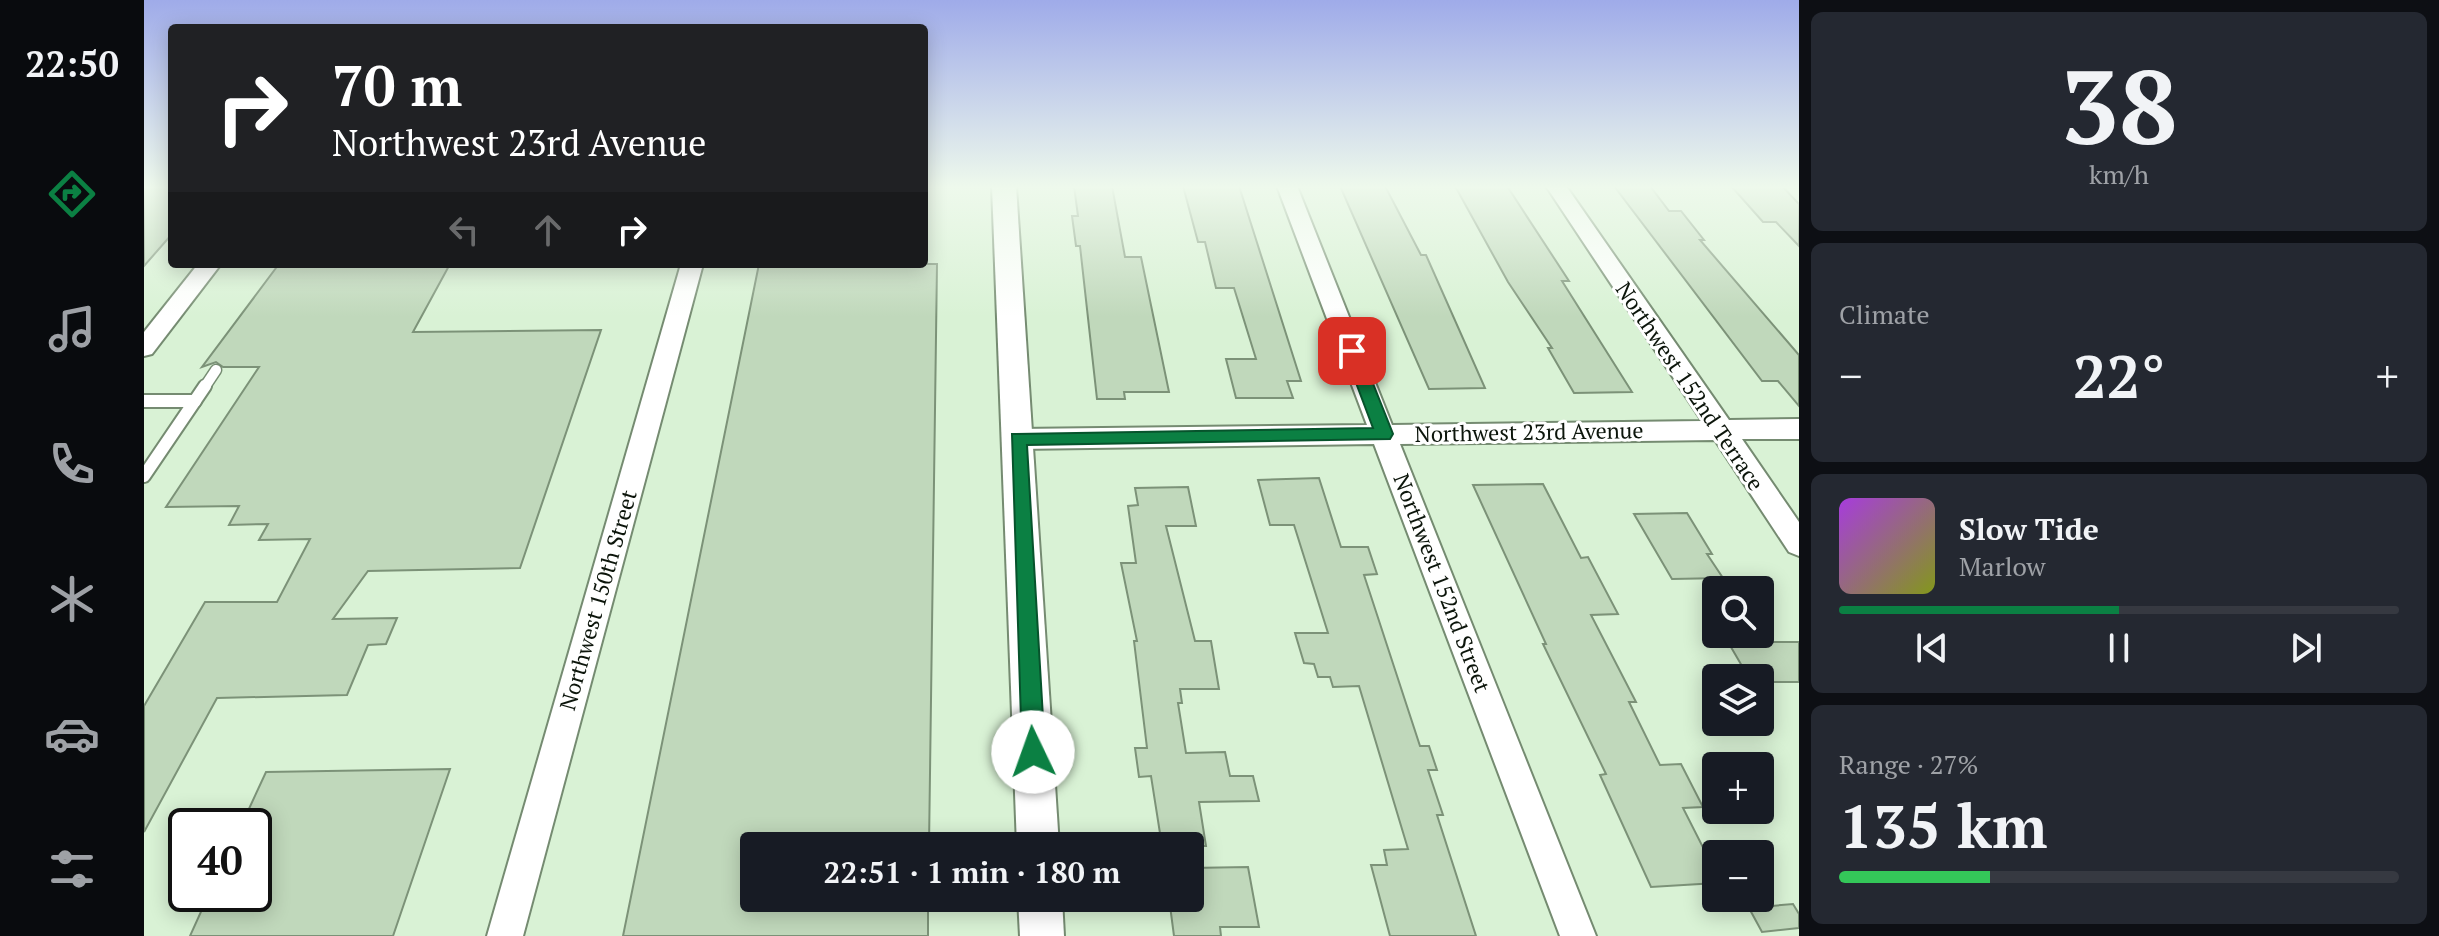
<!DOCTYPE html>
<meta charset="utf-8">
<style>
body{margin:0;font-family:"PT Serif",serif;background:#242831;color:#f1f3f6;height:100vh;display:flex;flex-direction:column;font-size:30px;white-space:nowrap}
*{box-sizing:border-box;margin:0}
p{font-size:26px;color:#9ea1a6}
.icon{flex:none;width:44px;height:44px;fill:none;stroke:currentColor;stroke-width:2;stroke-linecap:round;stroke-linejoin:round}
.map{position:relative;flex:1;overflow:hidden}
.drawer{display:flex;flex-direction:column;gap:12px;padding:12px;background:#0d0f14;width:640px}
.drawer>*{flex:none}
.guide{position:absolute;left:24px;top:24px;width:760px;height:244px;border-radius:8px;box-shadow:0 4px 20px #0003;background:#202124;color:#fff;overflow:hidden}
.fabs{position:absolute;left:1558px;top:576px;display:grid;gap:16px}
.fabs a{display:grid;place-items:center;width:72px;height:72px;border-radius:8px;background:#171b24;box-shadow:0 4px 20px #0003;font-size:40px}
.speed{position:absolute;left:24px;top:808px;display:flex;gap:16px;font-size:40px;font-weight:700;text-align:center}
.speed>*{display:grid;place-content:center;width:104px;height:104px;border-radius:50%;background:#171b24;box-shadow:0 4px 20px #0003;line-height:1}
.speed .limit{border:4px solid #111;border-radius:12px;background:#fff;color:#111}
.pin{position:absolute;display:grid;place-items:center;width:68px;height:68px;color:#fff;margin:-34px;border-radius:16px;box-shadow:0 4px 12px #0006}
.me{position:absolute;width:88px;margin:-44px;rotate:357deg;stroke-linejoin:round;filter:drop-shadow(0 0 6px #0008)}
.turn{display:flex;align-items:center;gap:28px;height:168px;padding:0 32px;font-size:36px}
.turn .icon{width:104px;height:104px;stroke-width:2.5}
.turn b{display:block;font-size:56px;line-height:68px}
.lanes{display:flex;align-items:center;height:76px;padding:0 32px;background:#0003;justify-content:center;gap:40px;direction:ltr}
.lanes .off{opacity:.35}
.big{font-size:60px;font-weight:700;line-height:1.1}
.drawer .widget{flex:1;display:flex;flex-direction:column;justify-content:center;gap:12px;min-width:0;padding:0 28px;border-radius:12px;background:#242831}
.drawer .dial{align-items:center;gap:0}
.dial b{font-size:104px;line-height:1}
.song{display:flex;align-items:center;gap:24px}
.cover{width:96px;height:96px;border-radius:12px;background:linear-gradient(135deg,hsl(280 70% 55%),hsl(70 70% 35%))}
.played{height:8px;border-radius:4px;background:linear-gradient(90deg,#0b8043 50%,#363941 50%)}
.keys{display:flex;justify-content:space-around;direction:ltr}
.heat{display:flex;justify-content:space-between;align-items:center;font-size:44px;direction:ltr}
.charge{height:12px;border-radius:6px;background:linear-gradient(90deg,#34c759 27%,#363941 0)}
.trip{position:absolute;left:596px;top:832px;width:464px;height:80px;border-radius:8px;background:#171b24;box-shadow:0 4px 20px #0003;font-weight:700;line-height:80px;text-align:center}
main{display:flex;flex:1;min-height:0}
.tabs{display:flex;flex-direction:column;width:144px;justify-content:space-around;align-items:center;background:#090b0e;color:#9ea1a6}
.tabs .icon{width:56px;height:56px}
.tabs .current{color:#0b8043}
.tabs b{font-size:36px;color:#f1f3f6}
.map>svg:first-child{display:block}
.building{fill:#c0d8bb;stroke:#7c9278;stroke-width:2}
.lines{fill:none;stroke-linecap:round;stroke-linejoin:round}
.service-far1-casing{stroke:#758b71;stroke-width:13}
.service-casing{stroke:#758b71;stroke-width:16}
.minor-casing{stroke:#758b71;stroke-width:4}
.tertiary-casing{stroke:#758b71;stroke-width:4}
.service-far1{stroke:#fff;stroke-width:10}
.service{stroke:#fff;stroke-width:12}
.minor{fill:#fff;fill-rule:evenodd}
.tertiary{fill:#fff;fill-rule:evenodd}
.route{fill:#0b8043;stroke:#07532c;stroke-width:2}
.labels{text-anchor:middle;stroke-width:6;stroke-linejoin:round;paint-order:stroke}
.street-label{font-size:22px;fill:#0c150b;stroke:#fff}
</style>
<main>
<nav class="tabs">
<b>22:50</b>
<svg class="icon current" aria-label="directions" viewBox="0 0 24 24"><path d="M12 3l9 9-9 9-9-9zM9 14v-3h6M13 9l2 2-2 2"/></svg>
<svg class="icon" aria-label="music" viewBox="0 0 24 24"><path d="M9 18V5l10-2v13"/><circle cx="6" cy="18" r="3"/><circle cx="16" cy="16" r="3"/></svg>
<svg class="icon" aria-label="phone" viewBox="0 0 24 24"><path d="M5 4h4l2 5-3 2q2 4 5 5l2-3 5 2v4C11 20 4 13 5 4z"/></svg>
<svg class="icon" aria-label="climate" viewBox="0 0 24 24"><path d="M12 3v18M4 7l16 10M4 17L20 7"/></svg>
<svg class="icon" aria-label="car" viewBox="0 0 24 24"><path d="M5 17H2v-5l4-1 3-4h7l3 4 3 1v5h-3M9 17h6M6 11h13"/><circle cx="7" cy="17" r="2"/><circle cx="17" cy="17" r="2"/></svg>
<svg class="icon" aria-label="filters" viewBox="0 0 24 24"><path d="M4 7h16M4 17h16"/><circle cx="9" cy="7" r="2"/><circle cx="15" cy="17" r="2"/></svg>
</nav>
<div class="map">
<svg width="1655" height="936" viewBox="0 0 1655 936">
<rect width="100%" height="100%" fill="#d9f2d5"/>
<g class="building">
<path d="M0,186H28V234L0,266Z"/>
<path d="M930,186H968L981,257H997L1025,392H980L981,399H953L936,246H932L928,216H934Z"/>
<path d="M1039,186H1095L1157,381H1143L1149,398H1092L1082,359H1112L1090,288H1072L1061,242H1054Z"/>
<path d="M1196,186H1241L1277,255H1282L1341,388L1285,389Z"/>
<path d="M1311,186H1363L1425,281H1418L1488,392L1430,393L1404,348H1408L1364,282Z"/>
<path d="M1470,186H1506L1525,211H1537L1560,240H1556L1655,355V406L1634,381H1618Z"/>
<path d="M1587,186H1638L1655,204V246L1632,222H1619Z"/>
<path d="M135,264H306L269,332L457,330L376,568L224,571L189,619L253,618L242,644L224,645L203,695L73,698L0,832V706L61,602H133L166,539L115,540L124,524L85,525L95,506L22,507L115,367H79L72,362L58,367Z"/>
<path d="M615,264H793L785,846H610V898H784V936H479Z"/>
<path d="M1175,478L1197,547H1224L1233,574L1220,575L1276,746H1285L1293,770H1284L1299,815H1293L1332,936H1246L1227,865H1243L1240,850L1264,849L1215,686L1189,687L1186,677H1174L1170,664L1160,663L1151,633H1184L1150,525H1126L1114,480Z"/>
<path d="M1399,484L1437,558L1444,557L1474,614L1447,615L1492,702H1485L1516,765L1537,764L1559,807L1539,808L1572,873V883L1507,887L1456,775L1462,774L1399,644H1402L1329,485Z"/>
<path d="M1044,487L1052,526H1022L1051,641H1067L1075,689H1036L1038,703H1034L1042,753L1081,752L1086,776H1109L1115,801L1055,802L1062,846H1018L1007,776L995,777L991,748H1003L990,641H993L977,563H992L984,506L994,505L991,488Z"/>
<path d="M1543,513L1568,554H1563L1579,578L1528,579L1490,514Z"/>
<path d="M1584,642H1655V682H1616V678H1605Z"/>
<path d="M306,769L249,936H46L65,894H110V826H97L122,772Z"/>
<path d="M1104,867L1115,927H1076L1077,936H1030L1025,898H1046V868Z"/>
<path d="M1649,904L1655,914V928L1618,932L1605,908Z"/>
</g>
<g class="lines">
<defs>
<path id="service-far1" d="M60,388L72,370"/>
<g id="service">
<path d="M0,401H51"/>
<path d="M0,476L61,386"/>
</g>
<g id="minor">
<path d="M1133,186H1153L1248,425L1558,421L1402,186H1422L1585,420L1655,419V439H1598L1655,522V556L1645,552L1571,440L1256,444L1452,936H1416L1230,444L874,449L865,446L861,439L865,432L874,429L1223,425Z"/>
<path d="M54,264H77L8,354L0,356V332Z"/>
<path d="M537,264H559L379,936H343Z"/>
</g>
<g id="tertiary">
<path d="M848,186H872L915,846H873Z"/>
<path d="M874,898H918L920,936H876Z"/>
</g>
</defs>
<use href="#service-far1" class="service-far1-casing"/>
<use href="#service" class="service-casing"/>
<use href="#minor" class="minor-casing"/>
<use href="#tertiary" class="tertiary-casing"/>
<use href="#service-far1" class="service-far1"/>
<use href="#service" class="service"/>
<use href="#minor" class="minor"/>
<use href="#tertiary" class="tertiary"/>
</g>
<linearGradient id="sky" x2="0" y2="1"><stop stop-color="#9fabe9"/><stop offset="0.59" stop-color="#eef9ec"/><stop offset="1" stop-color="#eef9ec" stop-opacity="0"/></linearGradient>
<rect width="1655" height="317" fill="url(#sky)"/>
<path class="route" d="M1208,346L1216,351L1249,434L1246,439L883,445L901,752L897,760L889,763L881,760L878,752L868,434L1229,428L1200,351Z"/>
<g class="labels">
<g class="street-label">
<text transform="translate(1546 386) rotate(56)" y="8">Northwest 152nd Terrace</text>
<text transform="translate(1385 432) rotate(-1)" y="8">Northwest 23rd Avenue</text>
<text transform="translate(1298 583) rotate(69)" y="8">Northwest 152nd Street</text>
<text transform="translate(454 600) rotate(-74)" y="8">Northwest 150th Street</text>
</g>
</g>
</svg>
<div class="fabs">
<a><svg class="icon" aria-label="search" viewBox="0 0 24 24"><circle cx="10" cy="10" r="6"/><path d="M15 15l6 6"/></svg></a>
<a><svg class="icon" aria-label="layers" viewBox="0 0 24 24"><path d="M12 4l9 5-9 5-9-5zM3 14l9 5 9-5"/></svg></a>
<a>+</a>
<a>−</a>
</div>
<div class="speed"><div class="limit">40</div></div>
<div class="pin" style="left:1208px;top:351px;background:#d93025"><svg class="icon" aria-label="arrive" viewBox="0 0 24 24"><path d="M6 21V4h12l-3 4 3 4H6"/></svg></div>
<svg class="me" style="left:889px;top:752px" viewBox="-20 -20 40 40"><circle r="19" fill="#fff"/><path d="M0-13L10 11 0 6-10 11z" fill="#0b8043"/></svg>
<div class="trip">22:51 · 1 min · 180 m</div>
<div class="guide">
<div class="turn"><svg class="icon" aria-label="right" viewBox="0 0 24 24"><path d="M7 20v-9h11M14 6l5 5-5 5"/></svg><div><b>70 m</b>Northwest 23rd Avenue</div></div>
<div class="lanes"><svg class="icon off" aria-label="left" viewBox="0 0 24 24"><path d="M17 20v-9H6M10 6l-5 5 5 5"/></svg><svg class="icon off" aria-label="ahead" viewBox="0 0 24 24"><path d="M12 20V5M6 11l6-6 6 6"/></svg><svg class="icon" aria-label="right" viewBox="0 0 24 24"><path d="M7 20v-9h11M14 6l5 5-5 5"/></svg></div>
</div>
</div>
<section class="drawer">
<div class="widget dial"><b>38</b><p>km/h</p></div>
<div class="widget"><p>Climate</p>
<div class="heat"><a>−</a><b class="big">22°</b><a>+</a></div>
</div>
<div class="widget">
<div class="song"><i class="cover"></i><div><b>Slow Tide</b><p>Marlow</p></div></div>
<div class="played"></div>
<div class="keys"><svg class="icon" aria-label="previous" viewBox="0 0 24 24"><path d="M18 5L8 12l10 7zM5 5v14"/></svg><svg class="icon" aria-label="pause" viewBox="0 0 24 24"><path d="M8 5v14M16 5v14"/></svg><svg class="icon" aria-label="next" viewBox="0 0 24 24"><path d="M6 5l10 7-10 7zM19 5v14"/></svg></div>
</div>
<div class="widget"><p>Range · 27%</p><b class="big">135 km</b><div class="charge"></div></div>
</section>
</main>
